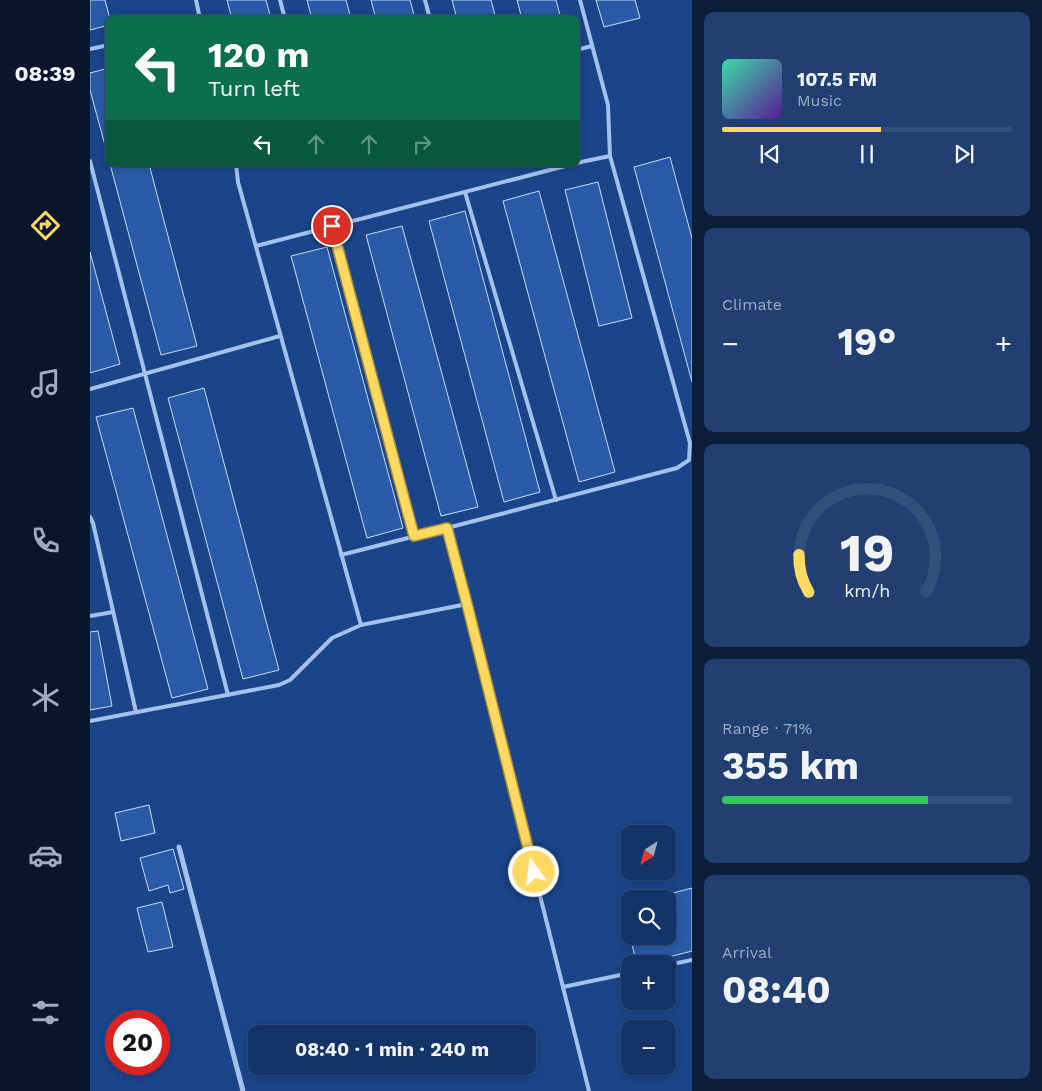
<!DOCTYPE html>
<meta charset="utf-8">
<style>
body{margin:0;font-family:"Work Sans",sans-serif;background:#213f71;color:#f1f3f6;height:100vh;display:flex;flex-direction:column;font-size:19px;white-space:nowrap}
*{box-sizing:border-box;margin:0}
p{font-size:16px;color:#9daac0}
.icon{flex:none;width:28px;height:28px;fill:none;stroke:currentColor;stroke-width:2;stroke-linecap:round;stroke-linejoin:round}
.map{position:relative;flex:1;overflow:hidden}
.sheet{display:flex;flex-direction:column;gap:12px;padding:12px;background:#0b1d39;width:350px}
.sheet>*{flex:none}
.top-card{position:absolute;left:15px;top:15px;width:475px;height:152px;border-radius:10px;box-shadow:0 2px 8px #0003,0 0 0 1px #334f7c;background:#0b6e4f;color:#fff;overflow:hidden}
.needle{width:32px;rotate:216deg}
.fabs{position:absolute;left:531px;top:825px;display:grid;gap:10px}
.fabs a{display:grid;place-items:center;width:55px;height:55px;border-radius:10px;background:#143468;box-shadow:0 2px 8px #0003,0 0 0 1px #334f7c;font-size:25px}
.speed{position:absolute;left:15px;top:1010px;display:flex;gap:10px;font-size:25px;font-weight:700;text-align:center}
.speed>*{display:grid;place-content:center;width:65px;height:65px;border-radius:50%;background:#143468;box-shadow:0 2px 8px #0003,0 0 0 1px #334f7c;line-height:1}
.speed .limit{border:8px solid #d22;background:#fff;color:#111}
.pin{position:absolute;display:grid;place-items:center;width:42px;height:42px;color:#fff;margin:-21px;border:2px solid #fff;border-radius:50%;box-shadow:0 1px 5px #0007}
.me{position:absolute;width:55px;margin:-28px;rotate:346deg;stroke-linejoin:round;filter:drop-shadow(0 0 4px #0008)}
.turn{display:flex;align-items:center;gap:18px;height:105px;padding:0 20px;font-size:22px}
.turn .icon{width:65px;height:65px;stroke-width:2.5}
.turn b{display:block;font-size:35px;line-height:42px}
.lanes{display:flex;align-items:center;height:48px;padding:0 20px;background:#0003;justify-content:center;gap:25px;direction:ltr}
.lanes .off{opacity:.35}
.big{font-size:38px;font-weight:700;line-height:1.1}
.sheet .tile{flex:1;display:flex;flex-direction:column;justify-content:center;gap:8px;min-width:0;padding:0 18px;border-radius:10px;background:#213f71}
.sheet .dial{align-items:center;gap:0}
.dial svg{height:130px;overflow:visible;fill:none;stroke:#334f7c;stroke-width:7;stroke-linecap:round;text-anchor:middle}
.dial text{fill:#f1f3f6;stroke:none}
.song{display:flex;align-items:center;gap:15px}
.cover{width:60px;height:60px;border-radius:8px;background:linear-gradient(135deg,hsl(160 70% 55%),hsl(270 70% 35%))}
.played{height:5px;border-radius:2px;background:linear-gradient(90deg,#ffd960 55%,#334f7c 55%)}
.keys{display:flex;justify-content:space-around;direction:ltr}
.heat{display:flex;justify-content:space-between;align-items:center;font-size:28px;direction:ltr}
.charge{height:8px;border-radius:4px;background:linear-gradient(90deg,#34c759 71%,#334f7c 0)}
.trip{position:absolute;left:158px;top:1025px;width:288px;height:50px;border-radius:10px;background:#143468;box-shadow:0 2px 8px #0003,0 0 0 1px #334f7c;font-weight:700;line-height:50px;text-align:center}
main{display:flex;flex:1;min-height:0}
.dock{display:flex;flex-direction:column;width:90px;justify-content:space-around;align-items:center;background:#08152a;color:#9daac0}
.dock .icon{width:35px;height:35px}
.dock .current{color:#ffd960}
.dock b{font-size:22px;color:#f1f3f6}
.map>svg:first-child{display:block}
.building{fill:#295ba8;stroke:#c9ddf9}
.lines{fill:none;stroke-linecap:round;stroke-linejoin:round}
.service{stroke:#a4c1ed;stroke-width:4}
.minor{stroke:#a4c1ed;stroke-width:5}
.route-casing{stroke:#a68d3e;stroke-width:12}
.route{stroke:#ffd960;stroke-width:9}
</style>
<main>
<nav class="dock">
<b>08:39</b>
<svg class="icon current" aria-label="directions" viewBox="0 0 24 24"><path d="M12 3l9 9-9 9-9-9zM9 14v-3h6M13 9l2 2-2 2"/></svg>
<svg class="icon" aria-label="music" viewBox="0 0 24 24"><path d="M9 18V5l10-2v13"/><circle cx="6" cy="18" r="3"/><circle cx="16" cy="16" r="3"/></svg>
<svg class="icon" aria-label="phone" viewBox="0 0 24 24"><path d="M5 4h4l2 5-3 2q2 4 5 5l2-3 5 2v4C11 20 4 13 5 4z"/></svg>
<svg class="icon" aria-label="climate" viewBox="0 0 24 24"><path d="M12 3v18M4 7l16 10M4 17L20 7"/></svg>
<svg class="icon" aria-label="car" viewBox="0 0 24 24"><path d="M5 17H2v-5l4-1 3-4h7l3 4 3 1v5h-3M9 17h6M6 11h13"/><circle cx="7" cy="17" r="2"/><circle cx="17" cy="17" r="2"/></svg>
<svg class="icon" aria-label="filters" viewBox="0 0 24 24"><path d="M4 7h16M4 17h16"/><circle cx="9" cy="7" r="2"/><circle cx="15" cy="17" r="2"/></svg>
</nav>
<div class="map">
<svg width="602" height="1091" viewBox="0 0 602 1091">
<rect width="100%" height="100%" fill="#1a458a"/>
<g class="building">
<path d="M0,0H15L20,19H19V25L0,30Z"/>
<path d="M137,0H176L181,19H142Z"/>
<path d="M217,0H256L261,19H222Z"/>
<path d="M281,0H320L325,19H286Z"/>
<path d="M362,0H401L406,19H367Z"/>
<path d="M427,0H466L471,19H432Z"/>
<path d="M506,0H545L550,18L514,27Z"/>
<path d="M19,68V160L0,90V73Z"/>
<path d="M580,157L602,238V382L544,167Z"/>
<path d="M20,164H59L107,346L71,355Z"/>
<path d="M508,182L542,318L509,326L475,190Z"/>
<path d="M449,191L525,472L489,482L413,201Z"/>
<path d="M375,211L450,492L414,502L339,221Z"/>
<path d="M312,226L388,507L351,516L276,235Z"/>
<path d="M237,247L313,528L277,538L201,256Z"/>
<path d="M0,252L30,364L0,373Z"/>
<path d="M114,388L189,670L153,679L78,398Z"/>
<path d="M43,408L118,689L82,698L6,417Z"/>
<path d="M8,631L22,706L0,710V632Z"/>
<path d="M59,805L65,833L31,841L25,813Z"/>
<path d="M83,849L94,889L80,893L78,885L59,891L50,858Z"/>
<path d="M602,888V951L552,964H547L532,906L540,904V936H578V899H561Z"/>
<path d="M72,902L83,947L58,952L47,908Z"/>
</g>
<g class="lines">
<g class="service">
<path d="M106,0L110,19"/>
<path d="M190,0L195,19"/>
<path d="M335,0L340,19"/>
<path d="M490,0L518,105L520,156"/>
<path d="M0,49L19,45"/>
<path d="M486,50L502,46"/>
<path d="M0,161L138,695"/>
<path d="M146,164L148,182L271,625"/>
<path d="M375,192L466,500"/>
<path d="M242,226L324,536"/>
<path d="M166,246L483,164"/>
<path d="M0,389L190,336"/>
<path d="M0,517L3,523L46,712"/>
<path d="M357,528L377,604L499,1091"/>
<path d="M251,555L357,528L587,468L599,460L600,443L520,156L486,163"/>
<path d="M0,616L23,612"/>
<path d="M0,721L189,685L200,680L242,638L271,625L377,604"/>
<path d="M578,965L602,960"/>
<path d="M473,987L540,973"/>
</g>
<path class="minor" d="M89,847L153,1091"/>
</g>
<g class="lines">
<defs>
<path id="route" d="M242,226L324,536L357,528L377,604L444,872"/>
</defs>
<use href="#route" class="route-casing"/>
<use href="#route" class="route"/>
</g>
</svg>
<div class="fabs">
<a><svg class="needle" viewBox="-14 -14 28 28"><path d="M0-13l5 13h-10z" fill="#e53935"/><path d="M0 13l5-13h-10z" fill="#9daac0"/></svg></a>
<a><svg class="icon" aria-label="search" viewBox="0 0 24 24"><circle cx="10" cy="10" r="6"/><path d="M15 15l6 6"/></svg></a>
<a>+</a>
<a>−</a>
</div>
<div class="speed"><div class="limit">20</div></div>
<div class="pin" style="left:242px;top:226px;background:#d93025"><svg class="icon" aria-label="arrive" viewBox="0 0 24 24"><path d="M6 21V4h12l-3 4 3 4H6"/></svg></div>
<svg class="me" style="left:444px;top:872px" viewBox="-20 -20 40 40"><circle r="17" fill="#ffd960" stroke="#fff" stroke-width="3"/><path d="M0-11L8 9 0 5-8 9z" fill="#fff"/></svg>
<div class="trip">08:40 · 1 min · 240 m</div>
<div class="top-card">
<div class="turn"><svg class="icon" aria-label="left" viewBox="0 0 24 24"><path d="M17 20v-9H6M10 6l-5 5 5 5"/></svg><div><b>120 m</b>Turn left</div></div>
<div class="lanes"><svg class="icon" aria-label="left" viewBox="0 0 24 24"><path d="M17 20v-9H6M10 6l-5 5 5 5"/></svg><svg class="icon off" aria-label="ahead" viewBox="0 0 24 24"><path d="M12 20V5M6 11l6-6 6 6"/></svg><svg class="icon off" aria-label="ahead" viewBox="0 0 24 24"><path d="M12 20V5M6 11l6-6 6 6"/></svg><svg class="icon off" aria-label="right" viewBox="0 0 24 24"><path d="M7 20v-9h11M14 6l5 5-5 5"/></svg></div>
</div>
</div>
<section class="sheet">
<div class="tile">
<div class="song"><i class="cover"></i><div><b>107.5 FM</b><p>Music</p></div></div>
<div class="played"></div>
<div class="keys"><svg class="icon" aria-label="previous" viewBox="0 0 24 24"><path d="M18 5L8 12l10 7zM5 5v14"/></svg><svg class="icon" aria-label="pause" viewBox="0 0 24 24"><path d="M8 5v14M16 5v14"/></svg><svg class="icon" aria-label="next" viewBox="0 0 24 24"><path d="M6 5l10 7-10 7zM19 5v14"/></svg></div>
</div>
<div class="tile"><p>Climate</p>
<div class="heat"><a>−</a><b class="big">19°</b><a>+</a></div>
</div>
<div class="tile dial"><svg viewBox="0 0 100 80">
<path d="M14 69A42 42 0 1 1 86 69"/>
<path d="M14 69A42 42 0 0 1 8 46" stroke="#ffd960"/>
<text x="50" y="56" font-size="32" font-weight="700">19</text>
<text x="50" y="72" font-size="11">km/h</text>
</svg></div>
<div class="tile"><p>Range · 71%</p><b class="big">355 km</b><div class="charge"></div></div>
<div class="tile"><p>Arrival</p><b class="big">08:40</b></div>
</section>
</main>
